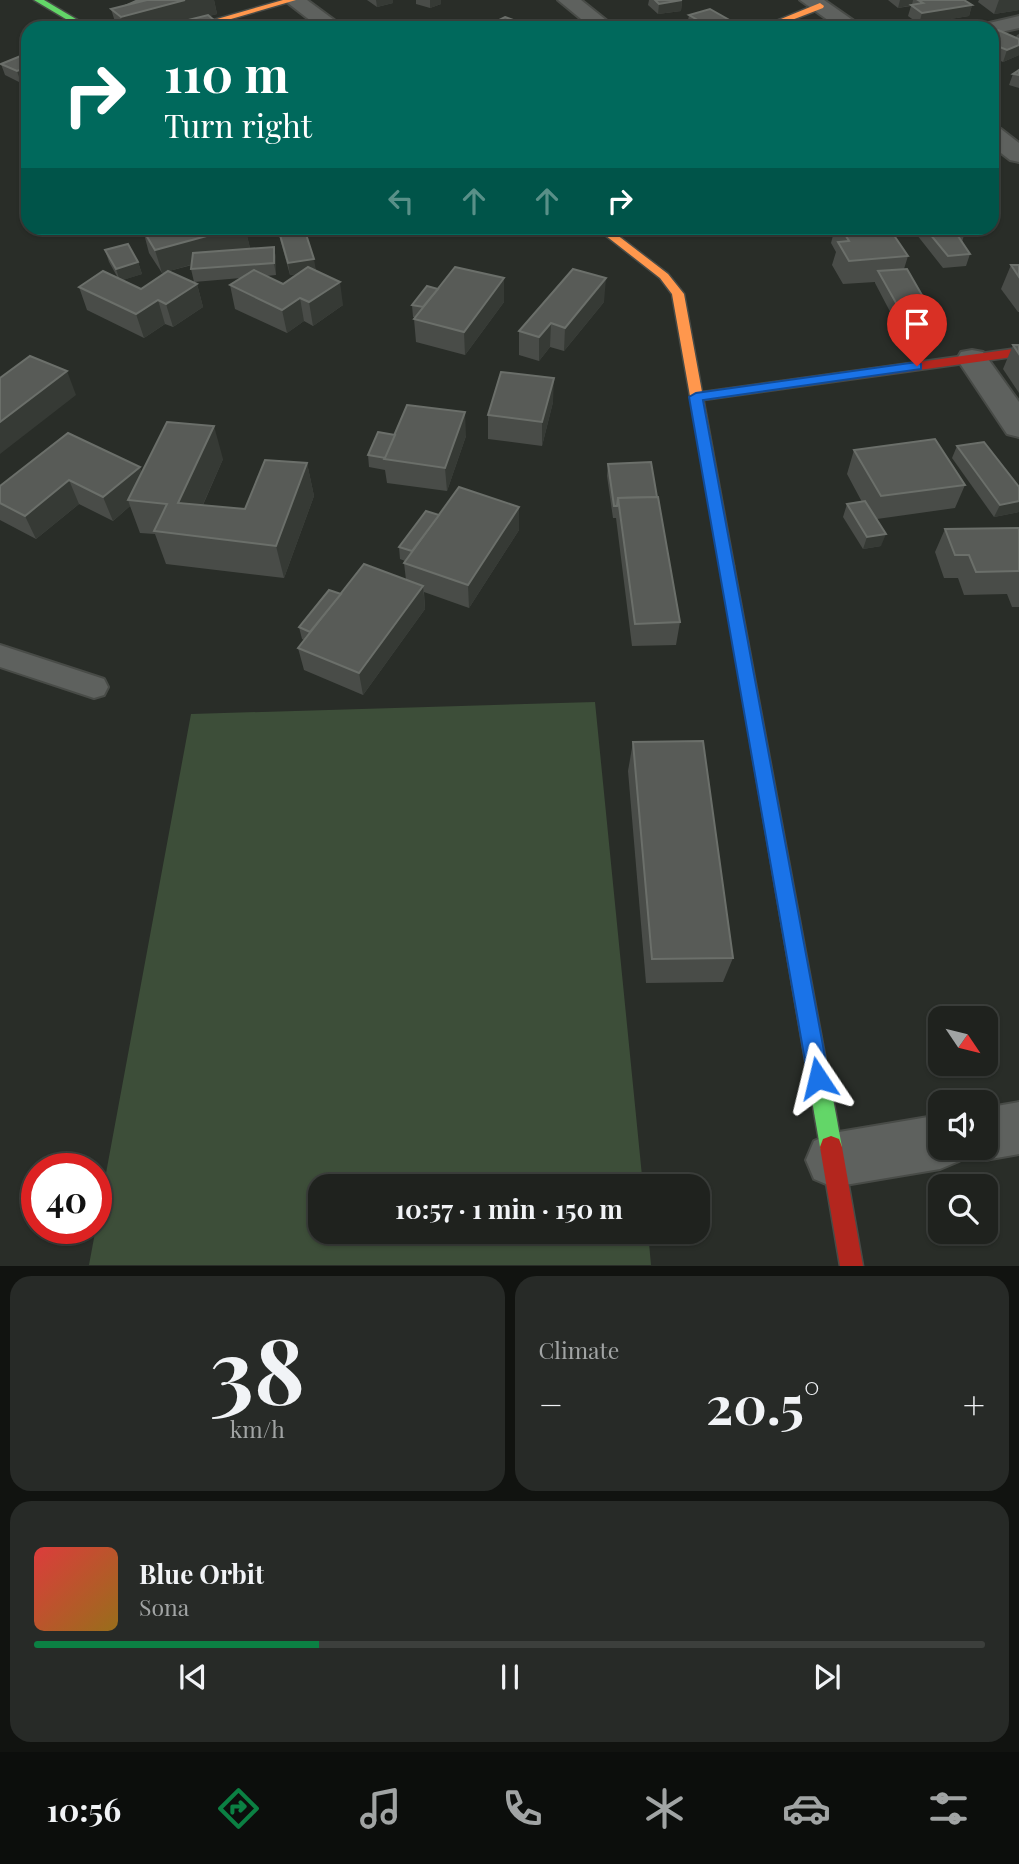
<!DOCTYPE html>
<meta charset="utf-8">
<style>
body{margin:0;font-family:"Playfair Display",serif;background:#272a27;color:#f1f3f6;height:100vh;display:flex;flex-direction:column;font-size:26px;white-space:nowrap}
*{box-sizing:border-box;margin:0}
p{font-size:23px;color:#a1a4a4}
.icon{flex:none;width:38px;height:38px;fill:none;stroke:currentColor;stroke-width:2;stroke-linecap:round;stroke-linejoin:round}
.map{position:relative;height:1266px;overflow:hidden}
.side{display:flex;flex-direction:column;gap:10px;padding:10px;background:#111310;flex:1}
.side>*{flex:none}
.guide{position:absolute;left:21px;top:21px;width:978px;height:214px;border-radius:21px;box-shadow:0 2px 5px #0004,0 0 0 2px #3c3f3c;background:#00695c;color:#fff;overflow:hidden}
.needle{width:46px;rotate:125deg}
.tools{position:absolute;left:928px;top:1006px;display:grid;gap:14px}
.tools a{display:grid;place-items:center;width:70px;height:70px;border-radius:14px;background:#1f221e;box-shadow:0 2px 5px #0004,0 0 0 2px #3c3f3c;font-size:35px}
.speed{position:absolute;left:21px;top:1153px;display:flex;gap:14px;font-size:35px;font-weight:700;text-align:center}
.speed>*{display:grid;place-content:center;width:91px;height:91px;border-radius:50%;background:#1f221e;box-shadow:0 2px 5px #0004,0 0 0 2px #3c3f3c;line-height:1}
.speed .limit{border:10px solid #d22;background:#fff;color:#111}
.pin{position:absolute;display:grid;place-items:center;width:60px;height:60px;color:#fff;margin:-72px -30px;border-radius:50% 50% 50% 0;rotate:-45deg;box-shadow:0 0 7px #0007}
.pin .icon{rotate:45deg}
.me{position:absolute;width:77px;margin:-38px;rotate:350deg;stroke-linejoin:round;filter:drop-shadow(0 0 5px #0008)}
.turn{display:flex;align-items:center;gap:24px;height:147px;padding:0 28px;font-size:32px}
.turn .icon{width:91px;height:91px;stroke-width:2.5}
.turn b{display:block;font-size:49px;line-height:60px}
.lanes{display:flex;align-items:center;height:66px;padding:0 28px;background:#0003;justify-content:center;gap:35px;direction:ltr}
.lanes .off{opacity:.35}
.big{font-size:52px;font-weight:700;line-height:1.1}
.side .widget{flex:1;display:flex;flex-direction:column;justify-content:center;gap:10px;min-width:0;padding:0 24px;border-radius:21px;background:#272a27}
.side .dial{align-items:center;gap:0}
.dial b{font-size:91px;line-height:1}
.song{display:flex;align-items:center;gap:21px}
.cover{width:84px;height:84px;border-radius:10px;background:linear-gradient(135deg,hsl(0 70% 55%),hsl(40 70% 35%))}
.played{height:7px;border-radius:4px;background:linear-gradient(90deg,#0b8043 30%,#3c3f3c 30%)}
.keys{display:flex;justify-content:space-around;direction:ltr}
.heat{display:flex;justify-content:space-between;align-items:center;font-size:38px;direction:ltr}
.side .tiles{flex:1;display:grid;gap:10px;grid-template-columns:1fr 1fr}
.widget:last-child{grid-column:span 2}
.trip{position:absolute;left:308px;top:1174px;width:402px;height:70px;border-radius:21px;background:#1f221e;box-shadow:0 2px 5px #0004,0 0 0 2px #3c3f3c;font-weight:700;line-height:70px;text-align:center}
.tab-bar{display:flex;height:112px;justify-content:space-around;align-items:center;background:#0c0e0c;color:#a1a4a4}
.tab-bar .icon{width:49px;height:49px}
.tab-bar .current{color:#0b8043}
.tab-bar b{font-size:32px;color:#f1f3f6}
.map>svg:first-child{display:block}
.green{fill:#3d4e39}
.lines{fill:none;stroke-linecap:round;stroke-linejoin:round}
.lane-casing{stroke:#484b47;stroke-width:4}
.street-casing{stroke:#484b47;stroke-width:4}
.fast-casing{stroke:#484b47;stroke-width:3}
.slow-casing{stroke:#484b47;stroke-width:3}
.jam-casing{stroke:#484b47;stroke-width:3}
.lane{fill:#5e615e;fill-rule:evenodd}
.street{fill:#5e615e;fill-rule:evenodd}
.fast{fill:#63d668;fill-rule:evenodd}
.slow{fill:#ff974d;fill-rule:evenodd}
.jam{fill:#b3261e;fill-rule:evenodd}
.wall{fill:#494c48}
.shaded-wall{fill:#363a35}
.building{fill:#585b57;stroke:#6b6f6a;stroke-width:2}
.route{fill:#1a73e8;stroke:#114b97;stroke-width:2}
</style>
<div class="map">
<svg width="1019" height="1266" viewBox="0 0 1019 1266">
<rect width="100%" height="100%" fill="#292d28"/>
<path class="green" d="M595,702L643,1186H320V1232H648L651,1265H89L191,714Z"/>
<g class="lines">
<defs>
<path id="lane" d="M0,645L104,679L108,687L104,695L94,698L0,667Z"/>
<g id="street">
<path d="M284,0H307L345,28H320Z"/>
<path d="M558,0H581L616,28H592Z"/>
<path d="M800,0H824L864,28H839Z"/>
<path d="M1019,16V28L992,34V28H981L985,24Z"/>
<path d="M992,127L1001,129L1019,143V162L1010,160L992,146Z"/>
<path d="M972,350L983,352L1019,402V437L1007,434L957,359L961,352Z"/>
<path d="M1019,1102V1154L985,1160L966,1153L964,1148H985V1108Z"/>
<path d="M940,1115V1148H964L959,1161L940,1169L833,1187L814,1179L806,1160L814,1141L833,1133Z"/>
</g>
<g id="fast">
<path d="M34,0H44L91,28H81Z"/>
<path d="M727,560L734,566L842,1147L839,1155L831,1158L823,1155L820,1147L720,566Z"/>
</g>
<g id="slow">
<path d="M283,0H296L200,28H186Z"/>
<path d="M820,3L824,6L823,8L771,28H759Z"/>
<path d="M596,228H608L668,274L684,294L734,566L732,570H722L720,566L672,294L660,278Z"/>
</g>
<g id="jam">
<path d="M1019,348V356L696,401L690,397L696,393Z"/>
<path d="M831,1136L839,1139L842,1147L863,1266H840L820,1147L823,1139Z"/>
</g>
</defs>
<use href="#lane" class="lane-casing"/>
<use href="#street" class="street-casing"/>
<use href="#fast" class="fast-casing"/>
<use href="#slow" class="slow-casing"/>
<use href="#jam" class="jam-casing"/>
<use href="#lane" class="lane"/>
<use href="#street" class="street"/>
<use href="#fast" class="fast"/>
<use href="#slow" class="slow"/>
<use href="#jam" class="jam"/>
</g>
<g class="wall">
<path d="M138,0H214L217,14L209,16L214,20L216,28H185L184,22L162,28H117L111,9L125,6Z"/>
<path d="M367,0H393V3L377,7Z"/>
<path d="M416,0H441V4L430,8L416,4Z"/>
<path d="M649,0H682L681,11L658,14L648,5Z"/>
<path d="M888,0H964L972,5L969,16L919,24L908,16L911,6L898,8Z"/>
<path d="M979,0H1019V10L994,14L978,2Z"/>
<path d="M689,15L731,21L730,28H691L687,26Z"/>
<path d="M992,33L1016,37L1017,35L1019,34V55L1003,62L992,57Z"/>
<path d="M28,53V80L21,83L5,75L1,64Z"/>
<path d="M1019,70V88L1009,85L1013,74Z"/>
<path d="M150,228H245L250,248L246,249L274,247L276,259V275L266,276L283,284L298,274L290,275L277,228H304L316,271L343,305L313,326L304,321L287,333L235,309L230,285L241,278L194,282L191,269L192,265L169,271L197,284L203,307L173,327L165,324L144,338L87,310L79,287L118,278L109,262L105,250L138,262L142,274L122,280L141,289L167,272L162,273L149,253L143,230Z"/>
<path d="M835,228H889L908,256L904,269L930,309L925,321L896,323L875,283V282L843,284L832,265L836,252L831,243Z"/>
<path d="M919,228H962L965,232L962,242L970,254L966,266L943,268L917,235Z"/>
<path d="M1011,265H1019V312H1018L1001,289Z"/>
<path d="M504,302L465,355L416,342L414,319L415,317H413L412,305Z"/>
<path d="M604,302L564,351L550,347L539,361L519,355V331Z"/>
<path d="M1013,345H1019V393L1003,369Z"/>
<path d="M553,402L542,446L488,439V415Z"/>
<path d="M395,435L466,436L447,491L387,483L385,470L369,467L368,455Z"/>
<path d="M957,446L1019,487V512L994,517L952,458Z"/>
<path d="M854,450L965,485L955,508L877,519L881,546L863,549L843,517L847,504L862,502L847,474Z"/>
<path d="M223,459L203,505L245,509L307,463L314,496L284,578L166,564L155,534L140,533L130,506L113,521L79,504L36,539L0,520V486L142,472Z"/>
<path d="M608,464L680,622L676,645L632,646L616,518H613L607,476Z"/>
<path d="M439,515L519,530L469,608L424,592L425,609L363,695L304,670L298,648L304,640L302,639L299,627L341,594L406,580L404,563L405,561L400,559L399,547Z"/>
<path d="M1019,528V607H1012L1007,594L964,595L958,578H944L935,552L945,529Z"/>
<path d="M633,742L733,958L723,982L646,983L628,771Z"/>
</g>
<g class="shaded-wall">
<path d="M185,0H214L217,14L162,28H124L121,17Z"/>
<path d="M376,0H393V3L377,7Z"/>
<path d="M430,0H441V4L430,8Z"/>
<path d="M682,0L681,11L658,14L659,4Z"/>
<path d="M900,0H913L912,5L898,8Z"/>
<path d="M999,0H1019V10L994,14Z"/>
<path d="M972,5L969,16L919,24L922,13Z"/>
<path d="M214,20L216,28H190V27Z"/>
<path d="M516,21V28H503Z"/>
<path d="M731,21L730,28H710V27Z"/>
<path d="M1019,45V55L1003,62L1007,50Z"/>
<path d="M28,67V80L21,83L17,71Z"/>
<path d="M236,228H245L250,248L162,273L155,250Z"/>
<path d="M274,247L276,259V275L274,263Z"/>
<path d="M314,259L316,271L290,275L288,263Z"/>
<path d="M138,262L142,274L120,281L116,269Z"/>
<path d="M504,278V302L465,355L464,332Z"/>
<path d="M606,278L604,302L564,351L565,328Z"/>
<path d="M340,282L343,305L313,326L309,302Z"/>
<path d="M197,284L203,307L173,327L166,304Z"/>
<path d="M300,298L304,321L287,333L282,310Z"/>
<path d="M158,300L165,324L144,338L136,314Z"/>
<path d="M551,323L550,347L539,361V337Z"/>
<path d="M67,371L76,395L0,454V422Z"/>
<path d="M554,378L553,402L542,446V422Z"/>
<path d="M465,412L466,436L447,491L445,468Z"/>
<path d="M214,426L223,459L189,536L178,503Z"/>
<path d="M307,463L314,496L284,578L276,546Z"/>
<path d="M140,467L148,490L128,500L130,506L113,521L103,497Z"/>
<path d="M69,480L79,504L36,539L25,516Z"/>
<path d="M1019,501V512L994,517L1000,505Z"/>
<path d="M519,507V530L469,608L468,585Z"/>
<path d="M886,534L881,546L863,549L867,537Z"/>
<path d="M423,586L425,609L363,695L359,673Z"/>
</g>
<g class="building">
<path d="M138,0H147L125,6Z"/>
<path d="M147,0H185L121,17L111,9Z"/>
<path d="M655,0H682L659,4Z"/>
<path d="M918,0H964L972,5L922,13L911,5L923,3Z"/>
<path d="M710,9L731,21L710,27L689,15Z"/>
<path d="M208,15L214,20L190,27L184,21Z"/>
<path d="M505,17L516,21L503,28L485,27Z"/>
<path d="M464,23L478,28H454Z"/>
<path d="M998,30L1019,39V45L1007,50L992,44V33Z"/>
<path d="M28,53V67L17,71L1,64Z"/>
<path d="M1019,70V75L1013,74Z"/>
<path d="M150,228H236L155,250L143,230Z"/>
<path d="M278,228H304L314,259L288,263Z"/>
<path d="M841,228H889L908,256L849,261L838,242L849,241Z"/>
<path d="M925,228H962L965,232L956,233L970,254L948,256Z"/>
<path d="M128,244L138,262L116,269L105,250Z"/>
<path d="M274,247V263L191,269L193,253Z"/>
<path d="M1011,265H1019V277Z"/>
<path d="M308,267L340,282L309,302L300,298L282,310L230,285L254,270L283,284Z"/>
<path d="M455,267L504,278L464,332L414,319Z"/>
<path d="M573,269L606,278L565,328L551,323L539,337L519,331Z"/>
<path d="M907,269L930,309L900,310L878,271Z"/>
<path d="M103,271L141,289L168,271L197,284L166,304L158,300L136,314L79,287Z"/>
<path d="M427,286L438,289L423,307L412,305Z"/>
<path d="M1013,345H1019V354Z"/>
<path d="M30,356L67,371L0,422V378Z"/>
<path d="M501,372L554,378L542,422L488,415Z"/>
<path d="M407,405L465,412L445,468L384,459Z"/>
<path d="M167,422L214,426L178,503L245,509L265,460L307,463L276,546L154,531L167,504L128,500Z"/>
<path d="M378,432L395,435L385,458L368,455Z"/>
<path d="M68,433L140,467L103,497L69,480L25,516L0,503V486Z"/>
<path d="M935,439L965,485L881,496L854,450Z"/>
<path d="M984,442L1019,487V501L1000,505L957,446Z"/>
<path d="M651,462L657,497L618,498L617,506H614L608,464Z"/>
<path d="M459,487L519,507L468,585L404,563Z"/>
<path d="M658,497L680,622L635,624L618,498Z"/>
<path d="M865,501L886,534L867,537L847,504Z"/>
<path d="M426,511L439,515L412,551L399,547Z"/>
<path d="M1019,528V571L976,572L969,555H955L945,529Z"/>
<path d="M364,564L423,586L359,673L298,648Z"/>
<path d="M329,590L341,594L310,632L299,627Z"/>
<path d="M703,741L733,958L652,959L633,742Z"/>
</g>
<path class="route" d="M917,362L921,364V369L703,400L829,1078L826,1086L818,1089L811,1086L808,1078L689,397L696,393Z"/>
</svg>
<div class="tools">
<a><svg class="needle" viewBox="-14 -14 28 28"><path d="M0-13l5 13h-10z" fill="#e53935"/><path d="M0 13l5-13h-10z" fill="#a1a4a4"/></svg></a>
<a><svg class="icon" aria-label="sound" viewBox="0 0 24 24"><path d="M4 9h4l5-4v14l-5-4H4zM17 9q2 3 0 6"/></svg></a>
<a><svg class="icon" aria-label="search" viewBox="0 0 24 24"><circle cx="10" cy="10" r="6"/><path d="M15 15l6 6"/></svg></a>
</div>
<div class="speed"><div class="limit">40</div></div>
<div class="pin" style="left:917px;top:366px;background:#d93025"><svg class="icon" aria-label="arrive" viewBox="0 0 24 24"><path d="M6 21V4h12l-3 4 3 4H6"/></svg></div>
<svg class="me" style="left:818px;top:1078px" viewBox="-20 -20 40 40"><path d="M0-17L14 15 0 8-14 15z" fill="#1a73e8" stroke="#fff" stroke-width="4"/></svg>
<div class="trip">10:57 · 1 min · 150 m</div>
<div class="guide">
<div class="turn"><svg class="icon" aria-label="right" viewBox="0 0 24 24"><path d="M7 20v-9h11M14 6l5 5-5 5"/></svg><div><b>110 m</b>Turn right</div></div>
<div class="lanes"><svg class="icon off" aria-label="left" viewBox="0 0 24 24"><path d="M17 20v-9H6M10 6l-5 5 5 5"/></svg><svg class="icon off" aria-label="ahead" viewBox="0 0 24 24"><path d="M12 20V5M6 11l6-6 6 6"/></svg><svg class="icon off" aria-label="ahead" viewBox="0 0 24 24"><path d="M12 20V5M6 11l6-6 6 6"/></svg><svg class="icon" aria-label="right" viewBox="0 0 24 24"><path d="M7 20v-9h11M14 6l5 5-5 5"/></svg></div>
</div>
</div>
<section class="side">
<div class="tiles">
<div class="widget dial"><b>38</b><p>km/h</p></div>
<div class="widget"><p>Climate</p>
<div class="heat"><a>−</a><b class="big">20.5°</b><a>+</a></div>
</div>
<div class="widget">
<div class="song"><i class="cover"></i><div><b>Blue Orbit</b><p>Sona</p></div></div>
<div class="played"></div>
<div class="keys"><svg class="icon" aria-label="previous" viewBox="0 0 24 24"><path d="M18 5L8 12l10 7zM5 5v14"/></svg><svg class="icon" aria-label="pause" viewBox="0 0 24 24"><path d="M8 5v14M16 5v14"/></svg><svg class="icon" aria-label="next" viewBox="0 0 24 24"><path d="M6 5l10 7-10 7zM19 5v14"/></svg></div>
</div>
</div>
</section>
<nav class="tab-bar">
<b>10:56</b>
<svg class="icon current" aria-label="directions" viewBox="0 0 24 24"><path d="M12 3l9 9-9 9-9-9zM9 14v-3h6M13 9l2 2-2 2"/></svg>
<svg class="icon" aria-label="music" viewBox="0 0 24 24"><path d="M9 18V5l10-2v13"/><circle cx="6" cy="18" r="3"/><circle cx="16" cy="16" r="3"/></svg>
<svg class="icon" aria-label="phone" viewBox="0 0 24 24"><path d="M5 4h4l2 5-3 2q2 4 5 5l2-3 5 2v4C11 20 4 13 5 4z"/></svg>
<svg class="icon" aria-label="climate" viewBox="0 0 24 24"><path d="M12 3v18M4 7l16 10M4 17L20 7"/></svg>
<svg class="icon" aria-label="car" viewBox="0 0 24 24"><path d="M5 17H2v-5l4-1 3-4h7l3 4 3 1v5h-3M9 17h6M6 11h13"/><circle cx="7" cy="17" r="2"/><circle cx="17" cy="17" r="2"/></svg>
<svg class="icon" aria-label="filters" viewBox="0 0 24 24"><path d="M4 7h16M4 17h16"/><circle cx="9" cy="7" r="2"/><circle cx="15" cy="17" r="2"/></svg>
</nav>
